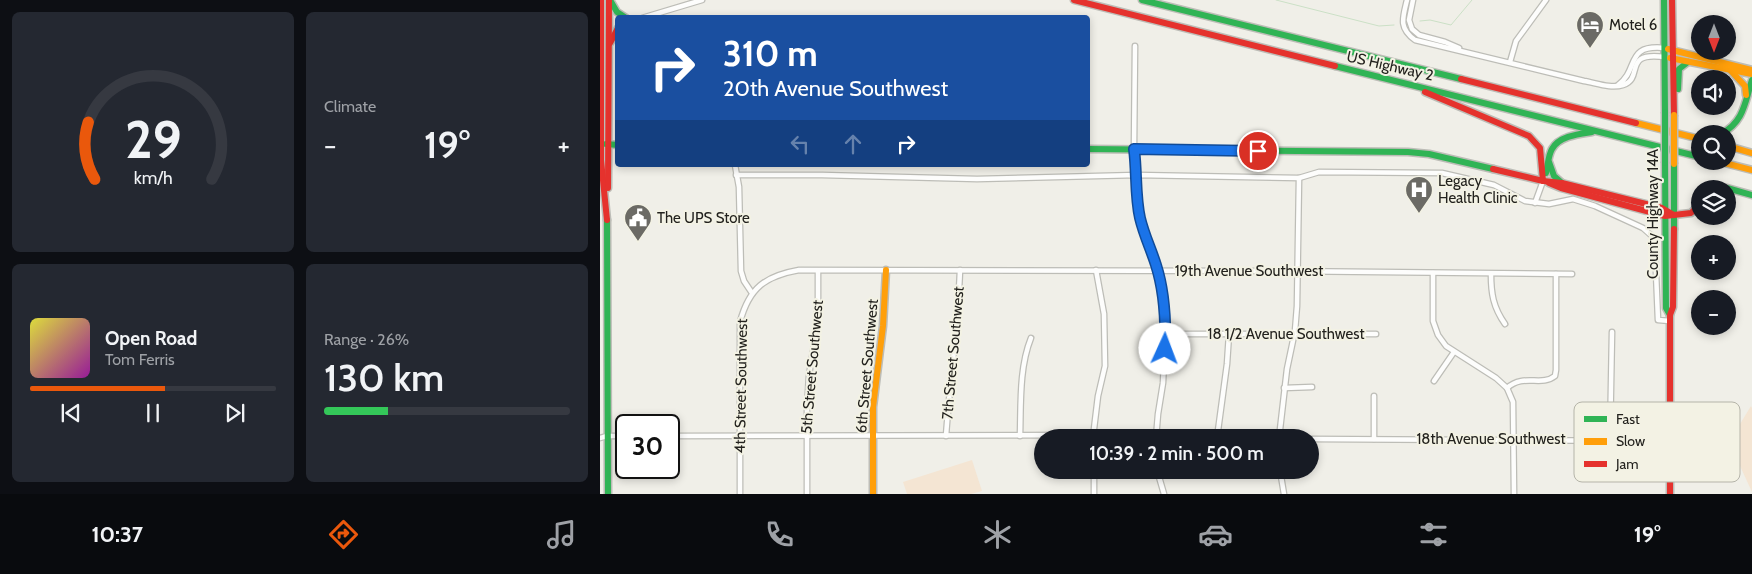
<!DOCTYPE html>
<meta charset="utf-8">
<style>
body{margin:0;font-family:Cabin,sans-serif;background:#242831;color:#f1f3f6;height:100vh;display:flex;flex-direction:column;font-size:19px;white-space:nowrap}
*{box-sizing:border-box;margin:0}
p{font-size:16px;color:#9ea1a6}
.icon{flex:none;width:28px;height:28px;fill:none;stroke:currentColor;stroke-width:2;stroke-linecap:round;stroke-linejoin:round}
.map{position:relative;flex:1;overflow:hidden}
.sheet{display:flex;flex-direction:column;gap:12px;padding:12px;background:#0d0f14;width:600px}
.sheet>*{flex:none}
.banner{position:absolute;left:15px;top:15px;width:475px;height:152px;border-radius:5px;box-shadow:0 2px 8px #0003;background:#1a4fa0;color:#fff;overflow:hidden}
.needle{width:32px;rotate:180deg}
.buttons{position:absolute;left:1091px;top:15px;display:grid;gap:10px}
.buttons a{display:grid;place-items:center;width:45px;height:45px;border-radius:50%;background:#171b24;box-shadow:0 2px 8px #0003;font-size:25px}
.speed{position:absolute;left:15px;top:414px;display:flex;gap:10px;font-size:25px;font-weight:700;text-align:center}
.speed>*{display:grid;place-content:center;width:65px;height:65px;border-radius:50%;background:#171b24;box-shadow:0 2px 8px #0003;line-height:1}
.speed .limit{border:2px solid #111;border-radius:8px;background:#fff;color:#111}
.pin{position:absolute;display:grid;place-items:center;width:42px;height:42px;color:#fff;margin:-21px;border:2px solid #fff;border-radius:50%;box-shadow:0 1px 5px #0007}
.me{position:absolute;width:55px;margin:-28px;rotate:2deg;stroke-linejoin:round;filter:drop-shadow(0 0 4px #0008)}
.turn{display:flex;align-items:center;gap:18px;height:105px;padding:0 25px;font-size:22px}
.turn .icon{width:65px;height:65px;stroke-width:2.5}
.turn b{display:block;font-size:35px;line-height:42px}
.lanes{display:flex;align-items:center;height:48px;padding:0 25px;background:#0003;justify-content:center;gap:25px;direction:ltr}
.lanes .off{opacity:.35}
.big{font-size:38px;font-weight:600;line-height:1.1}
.sheet .widget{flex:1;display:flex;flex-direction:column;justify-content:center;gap:8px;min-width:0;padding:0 18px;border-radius:8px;background:#242831}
.sheet .dial{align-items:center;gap:0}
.dial svg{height:130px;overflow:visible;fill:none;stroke:#363941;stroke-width:7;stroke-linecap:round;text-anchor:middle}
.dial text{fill:#f1f3f6;stroke:none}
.song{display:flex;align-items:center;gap:15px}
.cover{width:60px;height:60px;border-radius:8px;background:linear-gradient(135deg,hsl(60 70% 55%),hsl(300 70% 35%))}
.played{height:5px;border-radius:2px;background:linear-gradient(90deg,#ea580c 55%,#363941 55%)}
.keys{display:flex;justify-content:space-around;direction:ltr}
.heat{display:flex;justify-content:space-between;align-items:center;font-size:28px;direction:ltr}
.charge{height:8px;border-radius:4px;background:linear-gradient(90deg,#34c759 26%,#363941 0)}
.sheet .tiles{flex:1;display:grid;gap:12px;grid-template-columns:repeat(2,1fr)}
.trip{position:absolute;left:434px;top:429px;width:285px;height:50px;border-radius:25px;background:#171b24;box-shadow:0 2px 8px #0003;font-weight:600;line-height:50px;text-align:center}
.tab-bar{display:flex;height:80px;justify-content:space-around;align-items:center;background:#090b0e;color:#9ea1a6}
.tab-bar .icon{width:35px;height:35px}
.tab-bar .selected{color:#ea580c}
.tab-bar b{font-size:22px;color:#f1f3f6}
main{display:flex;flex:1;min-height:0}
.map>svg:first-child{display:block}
.green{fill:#f4e5d3}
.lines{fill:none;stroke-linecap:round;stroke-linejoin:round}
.stream{stroke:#cbe0c6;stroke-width:1}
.street-casing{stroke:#bdbdb7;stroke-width:7}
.fast-casing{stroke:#bdbdb7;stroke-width:9}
.slow-casing{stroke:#bdbdb7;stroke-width:9}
.jam-casing{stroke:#bdbdb7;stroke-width:9}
.street{stroke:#fdfdfc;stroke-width:4.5}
.fast{stroke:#30b455;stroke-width:6}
.slow{stroke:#ff9f0a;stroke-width:6}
.jam{stroke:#e5322d;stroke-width:6}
.fast-bridge-casing{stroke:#bdbdb7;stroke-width:9;stroke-linecap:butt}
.slow-bridge-casing{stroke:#bdbdb7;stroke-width:9;stroke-linecap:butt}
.fast-bridge{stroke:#30b455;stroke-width:6}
.slow-bridge{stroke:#ff9f0a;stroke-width:6}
.route-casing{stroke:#114b97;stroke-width:12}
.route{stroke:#1a73e8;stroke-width:9}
.labels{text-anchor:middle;stroke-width:4;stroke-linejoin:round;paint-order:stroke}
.poi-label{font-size:15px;fill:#23221e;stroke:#f3f2e4;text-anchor:start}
.street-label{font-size:15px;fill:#23221e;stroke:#f3f2e4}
.key{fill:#f3f2e4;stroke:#b5b4a9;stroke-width:1}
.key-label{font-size:14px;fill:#23221e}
</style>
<main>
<section class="sheet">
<div class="tiles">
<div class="widget dial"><svg viewBox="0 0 100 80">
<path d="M14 69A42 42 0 1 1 86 69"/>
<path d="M14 69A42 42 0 0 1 10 34" stroke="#ea580c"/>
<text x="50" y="56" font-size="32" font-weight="700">29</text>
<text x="50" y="72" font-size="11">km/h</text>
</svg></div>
<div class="widget"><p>Climate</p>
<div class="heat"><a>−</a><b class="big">19°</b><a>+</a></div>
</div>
<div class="widget">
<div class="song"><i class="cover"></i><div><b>Open Road</b><p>Tom Ferris</p></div></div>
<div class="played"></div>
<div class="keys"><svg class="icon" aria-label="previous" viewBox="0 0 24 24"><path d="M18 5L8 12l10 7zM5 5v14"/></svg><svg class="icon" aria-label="pause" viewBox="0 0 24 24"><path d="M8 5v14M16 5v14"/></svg><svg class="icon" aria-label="next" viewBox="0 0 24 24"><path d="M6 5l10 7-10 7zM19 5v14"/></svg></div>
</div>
<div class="widget"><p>Range · 26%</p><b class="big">130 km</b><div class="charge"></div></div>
</div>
</section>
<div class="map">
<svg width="1152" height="494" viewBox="0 0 1152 494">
<rect width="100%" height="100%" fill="#f0efe8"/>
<g class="green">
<path d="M1151,406L1152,408V492L1129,442Z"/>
<path d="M372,460L382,491L371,494H307L303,482Z"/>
</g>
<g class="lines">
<g class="stream">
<path d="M676,0L779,26L794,25"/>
<path d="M820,21L830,20L851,25L872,0"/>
</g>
<defs>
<g id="street">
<path d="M807,0C803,17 798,28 815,40L984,81C996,83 1011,89 1023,85C1045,78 1021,51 1065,57"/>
<path d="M813,0L809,20L812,29L819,35L845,42L859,48"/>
<path d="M42,18L102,0"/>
<path d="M535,46L534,149L537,175V198L546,238L560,277L566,319L563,383L558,414L556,438"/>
<path d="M910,62L916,41L946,0"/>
<path d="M1018,85C1040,69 1024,44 1065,48"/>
<path d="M135,165L139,187L141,271L144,281L152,293"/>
<path d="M136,175H222L377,179L537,175L699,178L719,172L842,173L894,185L925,201L949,204L973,199L995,206L1043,228L1052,236L1055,249L1058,320L1070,321"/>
<path d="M935,203L943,181"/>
<path d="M833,273V321L838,335L846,346L896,378L907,388L913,402L914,494"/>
<path d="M891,274C891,293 893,307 905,324"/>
<path d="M565,334H776"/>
<path d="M834,381L854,352"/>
<path d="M684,388L712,387"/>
<path d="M907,388C924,373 941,387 955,376L956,370V274"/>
<path d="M69,436L474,435L604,438"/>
<path d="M346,436C350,380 358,325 360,270"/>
<path d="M420,436C421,404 419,368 431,338"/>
<path d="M493,437L498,396L505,366L504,314L496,270"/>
<path d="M0,438L7,436H26"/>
<path d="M617,438L627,364L629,334"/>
<path d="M679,438L687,369L695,331L697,306L699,178"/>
<path d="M710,439L1071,441"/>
<path d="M774,439V396"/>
<path d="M1010,440L1012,332"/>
<path d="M494,470V494"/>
<path d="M557,470L564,494"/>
<path d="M680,470L684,494"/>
<path d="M140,494V322C149,288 165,276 199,270L680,271L972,274"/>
<path d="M207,494V408L209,375L215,339L218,299V271"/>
</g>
<g id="fast">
<path d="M10,0L17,12L26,18"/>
<path d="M542,0L861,79"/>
<path d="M1064,0L1065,112"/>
<path d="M735,66L1100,157"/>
<path d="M1078,89L1079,69L1088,62"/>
<path d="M1121,134C1144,122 1145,102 1152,80"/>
<path d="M6,144L18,145"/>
<path d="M488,149L808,152L829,154L893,169"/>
<path d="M949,162L954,176L962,183"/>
<path d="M1065,163L1066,308L1070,315"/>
<path d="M946,173C948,165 948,156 952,149C959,136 979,134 992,132"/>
<path d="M1117,189L1127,188L1152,195"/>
<path d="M7,220L8,494"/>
<path d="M1074,229V164"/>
</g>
<g id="slow">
<path d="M1068,49L1152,70"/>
<path d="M1070,58L1152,74"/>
<path d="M1131,71L1145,86L1146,95"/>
<path d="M1036,123L1100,139"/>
<path d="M1128,146L1152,153"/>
<path d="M1117,161L1152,170"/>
<path d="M273,494V407L283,326L286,270"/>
</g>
<g id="jam">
<path d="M1,0V160L7,220"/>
<path d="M474,0L735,66"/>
<path d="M1072,0L1074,115"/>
<path d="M10,43L18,28"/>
<path d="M861,79L1036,123"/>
<path d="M825,92L929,136L940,148L943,181"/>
<path d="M893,169L943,181L962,183L1062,208L1074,215"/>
<path d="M949,183L961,188L1065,216L1091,213L1100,204"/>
<path d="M8,188L9,0"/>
<path d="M1070,494V315L1073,307L1074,229"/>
</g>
</defs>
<use href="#street" class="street-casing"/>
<use href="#fast" class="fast-casing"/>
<use href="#slow" class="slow-casing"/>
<use href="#jam" class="jam-casing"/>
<use href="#street" class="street"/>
<use href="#fast" class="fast"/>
<use href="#slow" class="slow"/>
<use href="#jam" class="jam"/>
<defs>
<path id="fast-bridge" d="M1065,112V163"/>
<path id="slow-bridge" d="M1074,115V164"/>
</defs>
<use href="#fast-bridge" class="fast-bridge-casing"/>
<use href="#slow-bridge" class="slow-bridge-casing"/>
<use href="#fast-bridge" class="fast-bridge"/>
<use href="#slow-bridge" class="slow-bridge"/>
</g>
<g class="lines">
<defs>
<path id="route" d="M565,349C566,321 565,293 556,265C551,249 544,235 540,218C535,196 537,172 534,149L658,151"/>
</defs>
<use href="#route" class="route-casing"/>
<use href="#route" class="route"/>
</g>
<defs>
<symbol id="hotel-pin" viewBox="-11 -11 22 30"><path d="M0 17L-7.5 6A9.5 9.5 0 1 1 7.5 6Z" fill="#6b6a65" stroke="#f3f2e4"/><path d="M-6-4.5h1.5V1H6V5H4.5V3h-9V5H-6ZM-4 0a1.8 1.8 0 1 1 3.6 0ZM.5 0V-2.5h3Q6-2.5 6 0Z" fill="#fff"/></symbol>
<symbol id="hospital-pin" viewBox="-11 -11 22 30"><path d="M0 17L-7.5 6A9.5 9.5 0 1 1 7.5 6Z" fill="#6b6a65" stroke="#f3f2e4"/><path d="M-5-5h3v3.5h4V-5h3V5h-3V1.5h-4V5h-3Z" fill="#fff"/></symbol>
<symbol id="civic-pin" viewBox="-11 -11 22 30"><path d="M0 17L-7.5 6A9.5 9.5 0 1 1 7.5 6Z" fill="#6b6a65" stroke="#f3f2e4"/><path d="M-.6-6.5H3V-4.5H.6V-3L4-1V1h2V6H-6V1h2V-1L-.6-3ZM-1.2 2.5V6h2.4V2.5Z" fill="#fff"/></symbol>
</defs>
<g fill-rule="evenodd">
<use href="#hotel-pin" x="974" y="9" width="32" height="43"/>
<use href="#hospital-pin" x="803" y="174" width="32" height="43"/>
<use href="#civic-pin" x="22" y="202" width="32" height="43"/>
</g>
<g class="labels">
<g class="poi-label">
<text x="1009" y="30">Motel 6</text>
<text x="838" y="186">Legacy<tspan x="838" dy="17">Health Clinic</tspan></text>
<text x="57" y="223">The UPS Store</text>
</g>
<g class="street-label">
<text transform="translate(790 66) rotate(13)" y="5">US Highway 2</text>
<text transform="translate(1053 214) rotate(-90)" y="5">County Highway 14A</text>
<text x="649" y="276">19th Avenue Southwest</text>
<text x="686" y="339">18 1/2 Avenue Southwest</text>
<text transform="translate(353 353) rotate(-85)" y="5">7th Street Southwest</text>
<text transform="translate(267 366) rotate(-85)" y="5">6th Street Southwest</text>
<text transform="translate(212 367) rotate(-85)" y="5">5th Street Southwest</text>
<text transform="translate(141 386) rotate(-89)" y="5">4th Street Southwest</text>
<text x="891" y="444">18th Avenue Southwest</text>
</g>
</g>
<rect x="974" y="402" width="166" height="80" rx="8" class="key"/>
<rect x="984" y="416" width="23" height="6" fill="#30b455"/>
<rect x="984" y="438" width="23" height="7" fill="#ff9f0a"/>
<rect x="984" y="461" width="23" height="6" fill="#e5322d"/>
<g class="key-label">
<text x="1016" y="424">Fast</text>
<text x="1016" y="446">Slow</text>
<text x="1016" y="469">Jam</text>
</g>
</svg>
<div class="buttons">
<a><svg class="needle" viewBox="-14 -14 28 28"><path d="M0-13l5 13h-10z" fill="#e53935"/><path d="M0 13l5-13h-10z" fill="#9ea1a6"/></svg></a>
<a><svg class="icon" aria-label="sound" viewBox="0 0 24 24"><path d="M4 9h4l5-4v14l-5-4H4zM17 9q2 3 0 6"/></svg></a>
<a><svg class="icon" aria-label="search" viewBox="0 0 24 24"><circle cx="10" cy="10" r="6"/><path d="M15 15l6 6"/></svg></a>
<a><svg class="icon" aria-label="layers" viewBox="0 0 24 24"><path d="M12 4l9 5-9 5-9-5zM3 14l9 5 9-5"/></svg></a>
<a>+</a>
<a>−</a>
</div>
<div class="speed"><div class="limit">30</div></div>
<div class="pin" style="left:658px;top:151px;background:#d93025"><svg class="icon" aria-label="arrive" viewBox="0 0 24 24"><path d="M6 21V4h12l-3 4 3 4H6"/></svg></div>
<svg class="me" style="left:565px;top:349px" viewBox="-20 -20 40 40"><circle r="19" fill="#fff"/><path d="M0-13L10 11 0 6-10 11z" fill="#1a73e8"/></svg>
<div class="trip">10:39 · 2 min · 500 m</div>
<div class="banner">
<div class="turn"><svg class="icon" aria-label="right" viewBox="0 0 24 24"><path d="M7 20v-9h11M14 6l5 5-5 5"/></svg><div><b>310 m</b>20th Avenue Southwest</div></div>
<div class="lanes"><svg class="icon off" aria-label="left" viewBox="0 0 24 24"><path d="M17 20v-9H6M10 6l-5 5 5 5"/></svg><svg class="icon off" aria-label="ahead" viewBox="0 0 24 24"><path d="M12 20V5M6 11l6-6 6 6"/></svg><svg class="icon" aria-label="right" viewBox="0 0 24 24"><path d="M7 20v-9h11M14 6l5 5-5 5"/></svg></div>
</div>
</div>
</main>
<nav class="tab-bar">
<b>10:37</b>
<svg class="icon selected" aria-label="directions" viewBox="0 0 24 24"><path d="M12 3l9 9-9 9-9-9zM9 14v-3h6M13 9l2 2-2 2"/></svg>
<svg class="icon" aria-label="music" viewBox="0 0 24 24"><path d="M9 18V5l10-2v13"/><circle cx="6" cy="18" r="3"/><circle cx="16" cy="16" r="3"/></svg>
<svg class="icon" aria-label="phone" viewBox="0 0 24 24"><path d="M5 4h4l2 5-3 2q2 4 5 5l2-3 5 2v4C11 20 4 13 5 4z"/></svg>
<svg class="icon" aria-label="climate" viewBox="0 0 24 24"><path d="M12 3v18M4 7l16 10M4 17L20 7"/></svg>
<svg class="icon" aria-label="car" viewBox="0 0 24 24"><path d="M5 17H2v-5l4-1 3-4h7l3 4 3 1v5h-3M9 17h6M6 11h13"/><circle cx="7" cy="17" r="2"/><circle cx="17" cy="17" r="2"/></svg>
<svg class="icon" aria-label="filters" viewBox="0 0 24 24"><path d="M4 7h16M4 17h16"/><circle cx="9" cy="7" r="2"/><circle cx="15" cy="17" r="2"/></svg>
<b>19°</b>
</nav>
